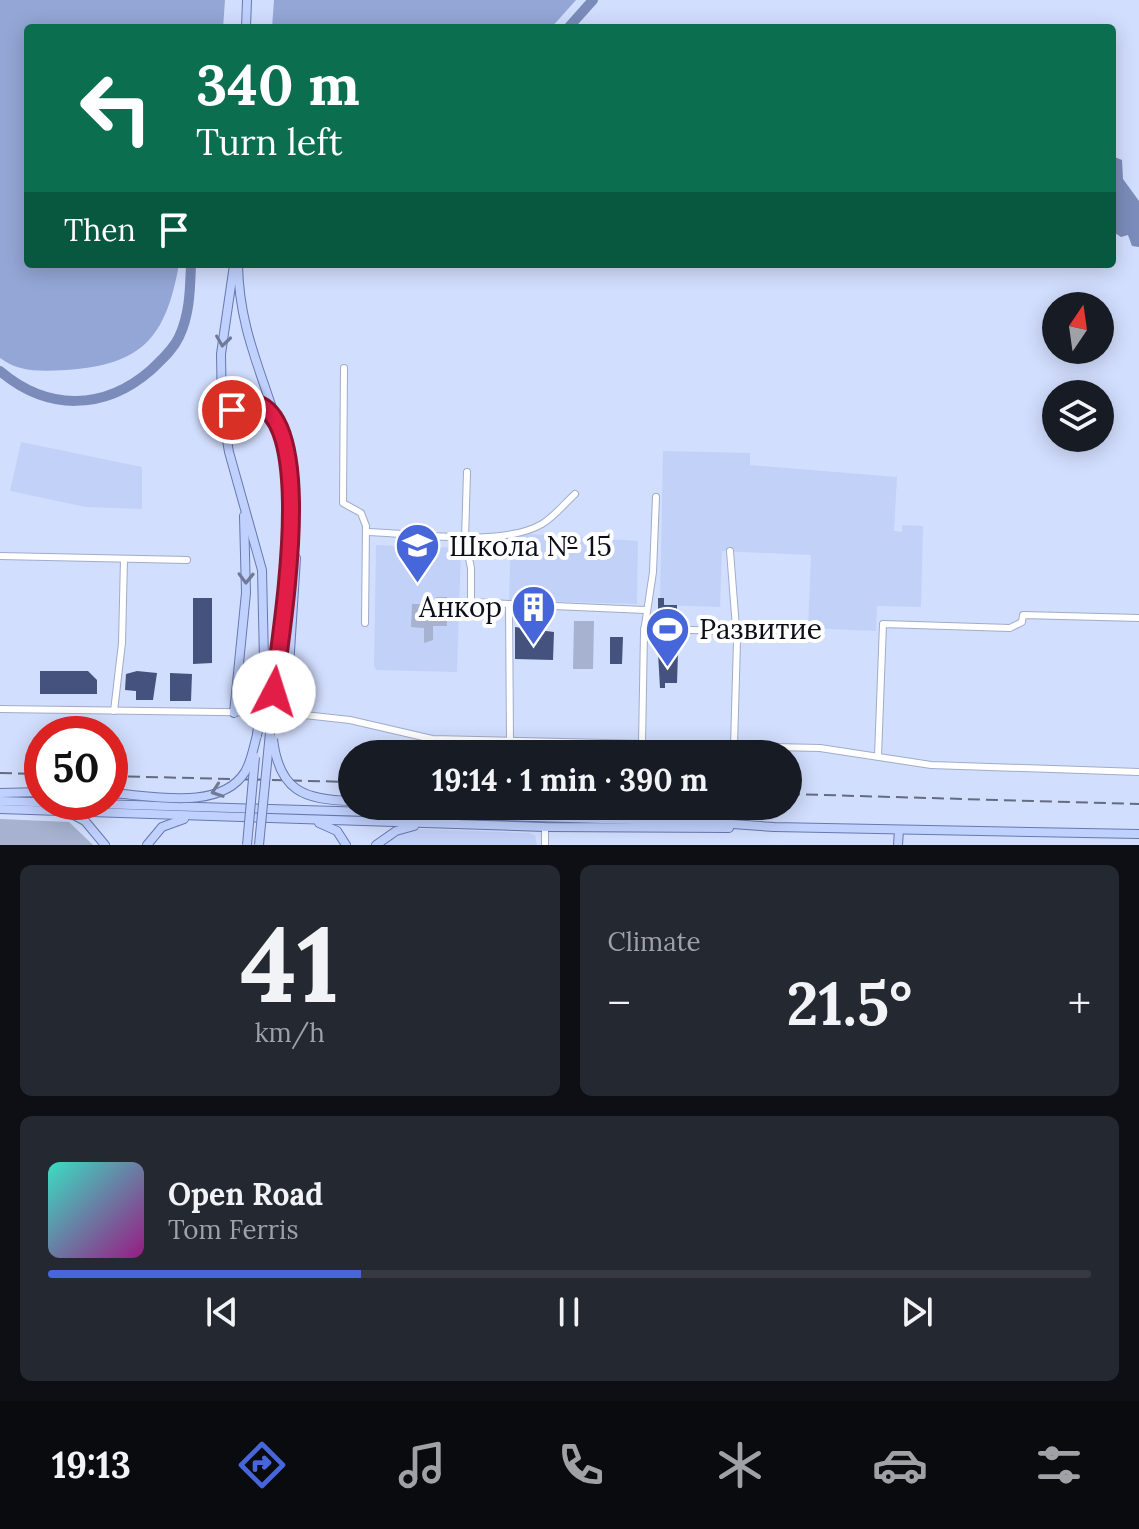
<!DOCTYPE html>
<meta charset="utf-8">
<style>
body{margin:0;font-family:Lora,serif;background:#242831;color:#f1f3f6;height:100vh;display:flex;flex-direction:column;font-size:30px;white-space:nowrap}
*{box-sizing:border-box;margin:0}
p{font-size:26px;color:#9ea1a6}
.icon{flex:none;width:44px;height:44px;fill:none;stroke:currentColor;stroke-width:2;stroke-linecap:round;stroke-linejoin:round}
.map{position:relative;height:845px;overflow:hidden}
.details{display:flex;flex-direction:column;gap:20px;padding:20px;background:#0d0f14;flex:1}
.details>*{flex:none}
.top-card{position:absolute;left:24px;top:24px;width:1092px;height:244px;border-radius:8px;box-shadow:0 4px 20px #0003;background:#0b6e4f;color:#fff;overflow:hidden}
.needle{width:52px;rotate:13deg}
.tools{position:absolute;left:1042px;top:292px;display:grid;gap:16px}
.tools a{display:grid;place-items:center;width:72px;height:72px;border-radius:50%;background:#171b24;box-shadow:0 4px 20px #0003;font-size:40px}
.speed{position:absolute;left:24px;top:716px;display:flex;gap:16px;font-size:40px;font-weight:700;text-align:center}
.speed>*{display:grid;place-content:center;width:104px;height:104px;border-radius:50%;background:#171b24;box-shadow:0 4px 20px #0003;line-height:1}
.speed .limit{border:12px solid #d22;background:#fff;color:#111}
.pin{position:absolute;display:grid;place-items:center;width:68px;height:68px;color:#fff;margin:-34px;border:4px solid #fff;border-radius:50%;box-shadow:0 2px 8px #0007}
.me{position:absolute;width:88px;margin:-44px;rotate:5deg;stroke-linejoin:round;filter:drop-shadow(0 0 6px #0008)}
.turn{display:flex;align-items:center;gap:28px;height:168px;padding:0 40px;font-size:36px}
.turn .icon{width:104px;height:104px;stroke-width:2.5}
.turn b{display:block;font-size:56px;line-height:68px}
.then{display:flex;align-items:center;height:76px;padding:0 40px;background:#0003;gap:16px;font-size:30px}
.big{font-size:60px;font-weight:700;line-height:1.1}
.details .tile{flex:1;display:flex;flex-direction:column;justify-content:center;gap:12px;min-width:0;padding:0 28px;border-radius:12px;background:#242831}
.details .dial{align-items:center;gap:0}
.dial b{font-size:104px;line-height:1}
.song{display:flex;align-items:center;gap:24px}
.cover{width:96px;height:96px;border-radius:12px;background:linear-gradient(135deg,hsl(170 70% 55%),hsl(310 70% 35%))}
.played{height:8px;border-radius:4px;background:linear-gradient(90deg,#4766d9 30%,#363941 30%)}
.keys{display:flex;justify-content:space-around;direction:ltr}
.heat{display:flex;justify-content:space-between;align-items:center;font-size:44px;direction:ltr}
.details .tiles{flex:1;display:grid;gap:20px;grid-template-columns:1fr 1fr}
.tile:last-child{grid-column:span 2}
.trip{position:absolute;left:338px;top:740px;width:464px;height:80px;border-radius:40px;background:#171b24;box-shadow:0 4px 20px #0003;font-weight:700;line-height:80px;text-align:center}
.tab-bar{display:flex;height:128px;justify-content:space-around;align-items:center;background:#090b0e;color:#9ea1a6}
.tab-bar .icon{width:56px;height:56px}
.tab-bar .on{color:#4766d9}
.tab-bar b{font-size:36px;color:#f1f3f6}
.map>svg:first-child{display:block}
.built{fill:#c2d1f8}
.green{fill:#a6b2cf}
.forest{fill:#94a6d6}
.water{fill:#7b8cba}
.lines{fill:none;stroke-linecap:round;stroke-linejoin:round}
.river{stroke:#7b8cba;stroke-width:10}
.building{fill:#44527d}
.minor-casing{stroke:#a0acca;stroke-width:8}
.major-casing{stroke:#6679ae;stroke-width:10}
.minor{stroke:#fff;stroke-width:6}
.major{stroke:#c1d1fe;stroke-width:8}
.rail{stroke:#656c80;stroke-width:2;stroke-dasharray:12 6;stroke-linecap:butt}
.major-bridge-casing{stroke:#6679ae;stroke-width:10;stroke-linecap:butt}
.major-bridge{stroke:#c1d1fe;stroke-width:8}
.oneway{stroke:#707a97}
.route-casing{stroke:#92132f;stroke-width:20}
.route{stroke:#e11d48;stroke-width:14}
.labels{text-anchor:middle;stroke-width:8;stroke-linejoin:round;paint-order:stroke}
.poi-label{font-size:28px;fill:#0c0f1a;stroke:#fff;text-anchor:start}
</style>
<div class="map">
<svg width="1139" height="845" viewBox="0 0 1139 845">
<rect width="100%" height="100%" fill="#d2defe"/>
<g class="built">
<path d="M21,442L142,467V509L86,507L10,491Z"/>
<path d="M663,451L750,453V465L897,477L894,531L902,532V525L923,526L921,607L877,606L876,631L808,628L811,555L722,551L720,607L660,605Z"/>
<path d="M530,534L638,541L637,604L509,600L511,537Z"/>
<path d="M376,545L461,548L457,672L376,670L374,666Z"/>
<path d="M419,829L529,833L535,836L537,845H383L397,835Z"/>
</g>
<g class="green">
<path d="M436,597H447V626H433V640L424,643V628L411,627L412,604H436Z"/>
<path d="M574,621H594L593,669H573Z"/>
<path d="M0,819L69,822L93,845H0Z"/>
</g>
<g class="forest">
<path d="M0,0H225L223,28H28V264H179C166,338 142,365 66,370C42,371 20,373 0,358Z"/>
<path d="M274,0H576L551,28H272Z"/>
</g>
<path class="water" d="M1112,156L1122,160L1123,179L1139,201V247L1132,246L1128,235L1121,237L1112,231Z"/>
<g class="lines">
<g class="river">
<path d="M568,28L593,0"/>
<path d="M0,371C47,411 104,411 151,370C161,360 173,350 179,337C190,314 190,289 191,264"/>
</g>
</g>
<g class="building">
<path d="M193,598H212V663L193,664Z"/>
<path d="M658,598H664V605H677V618H658Z"/>
<path d="M515,627L554,632L553,660L515,659Z"/>
<path d="M610,637H623L622,664H610Z"/>
<path d="M658,653H678L677,683H665V688H660Z"/>
<path d="M40,671H88L97,680V694H40Z"/>
<path d="M137,671L157,673L153,700H136V691L125,690L126,674Z"/>
<path d="M170,673L192,674L191,701H170Z"/>
</g>
<g class="lines">
<defs>
<g id="minor">
<path d="M344,368L343,503L361,513L366,526L365,623"/>
<path d="M467,472L465,540L471,568V602L509,604L510,741"/>
<path d="M367,532C414,533 501,548 542,524C555,516 564,504 575,494"/>
<path d="M730,551L737,641L734,746"/>
<path d="M0,556L187,560"/>
<path d="M509,604L645,610"/>
<path d="M644,629L736,631"/>
<path d="M0,709L286,713L350,720L432,739L820,748L931,765L1139,772"/>
<path d="M114,711L122,643L124,559"/>
<path d="M642,744L644,632L653,572L656,497"/>
<path d="M878,756L883,624L1010,628L1022,622L1023,615L1139,618"/>
<path d="M545,845V827"/>
</g>
<g id="major">
<path d="M246,28L247,0"/>
<path d="M238,264C239,345 276,395 288,471C299,536 282,597 277,661"/>
<path d="M234,265L221,354L222,411L229,452L262,570L264,661"/>
<path d="M227,424C232,401 257,394 272,414"/>
<path d="M234,713L246,593L244,516"/>
<path d="M286,713L296,558"/>
<path d="M0,793L42,792"/>
<path d="M0,801L704,822L774,827L1139,834"/>
<path d="M491,806L560,813"/>
<path d="M0,809L545,827L729,828"/>
<path d="M70,813L85,821L105,845"/>
<path d="M319,823L337,831L346,845"/>
<path d="M147,845L162,827L184,819"/>
<path d="M376,845L396,831L414,826"/>
<path d="M898,845L899,830"/>
</g>
</defs>
<use href="#minor" class="minor-casing"/>
<use href="#major" class="major-casing"/>
<use href="#minor" class="minor"/>
<use href="#major" class="major"/>
<g class="rail">
<path d="M0,773L42,774"/>
<path d="M110,776L352,782"/>
<path d="M788,794L1139,804"/>
</g>
<defs>
<g id="major-bridge">
<path d="M257,736L264,661"/>
<path d="M273,739C279,791 304,800 352,801"/>
<path d="M110,793C149,795 220,812 245,772C252,760 254,745 258,731"/>
<path d="M247,845L255,757"/>
<path d="M259,845L277,661"/>
</g>
</defs>
<use href="#major-bridge" class="major-bridge-casing"/>
<use href="#major-bridge" class="major-bridge"/>
</g>
<defs><path id="oneway-chevron" d="M-2-3.5L2.5 0L-2 3.5" fill="none" stroke-width="1.6" stroke-linecap="round" stroke-linejoin="round" transform="scale(2)"/></defs>
<g class="oneway">
<use href="#oneway-chevron" transform="translate(223 341) rotate(98)"/>
<use href="#oneway-chevron" transform="translate(246 578) rotate(91)"/>
<use href="#oneway-chevron" transform="translate(217 791) rotate(161)"/>
</g>
<g class="lines">
<defs>
<path id="route" d="M232,410L248,402C323,406 278,644 274,692"/>
</defs>
<use href="#route" class="route-casing"/>
<use href="#route" class="route"/>
</g>
<defs>
<symbol id="school-pin" viewBox="-11 -11 22 30"><path d="M0 17L-7.5 6A9.5 9.5 0 1 1 7.5 6Z" fill="#4766d9" stroke="#fff"/><path d="M0-5L7-2L0 1L-7-2ZM-4 1L0 2.5L4 1V4Q0 6-4 4Z" fill="#fff"/></symbol>
<symbol id="building-pin" viewBox="-11 -11 22 30"><path d="M0 17L-7.5 6A9.5 9.5 0 1 1 7.5 6Z" fill="#4766d9" stroke="#fff"/><path d="M-4-6H4V6H1V3H-1V6H-4ZM-2.5-4.3h1.7v1.8h-1.7ZM.8-4.3h1.7v1.8H.8ZM-2.5-1h1.7V.8h-1.7ZM.8-1h1.7V.8H.8Z" fill="#fff"/></symbol>
<symbol id="stadium-pin" viewBox="-11 -11 22 30"><path d="M0 17L-7.5 6A9.5 9.5 0 1 1 7.5 6Z" fill="#4766d9" stroke="#fff"/><path d="M0-5a6.5 5 0 1 0 0 10a6.5 5 0 1 0 0-10ZM-3.5-1.8h7v3.6h-7Z" fill="#fff"/></symbol>
</defs>
<g fill-rule="evenodd">
<use href="#school-pin" x="392" y="520" width="51" height="69"/>
<use href="#building-pin" x="508" y="582" width="51" height="69"/>
<use href="#stadium-pin" x="642" y="604" width="51" height="69"/>
</g>
<g class="labels">
<g class="poi-label">
<text x="449" y="556">Школа № 15</text>
<text x="502" y="617" text-anchor="end">Анкор</text>
<text x="699" y="639">Развитие</text>
</g>
</g>
</svg>
<div class="tools">
<a><svg class="needle" viewBox="-14 -14 28 28"><path d="M0-13l5 13h-10z" fill="#e53935"/><path d="M0 13l5-13h-10z" fill="#9ea1a6"/></svg></a>
<a><svg class="icon" aria-label="layers" viewBox="0 0 24 24"><path d="M12 4l9 5-9 5-9-5zM3 14l9 5 9-5"/></svg></a>
</div>
<div class="speed"><div class="limit">50</div></div>
<div class="pin" style="left:232px;top:410px;background:#d93025"><svg class="icon" aria-label="arrive" viewBox="0 0 24 24"><path d="M6 21V4h12l-3 4 3 4H6"/></svg></div>
<svg class="me" style="left:274px;top:692px" viewBox="-20 -20 40 40"><circle r="19" fill="#fff"/><path d="M0-13L10 11 0 6-10 11z" fill="#e11d48"/></svg>
<div class="trip">19:14 · 1 min · 390 m</div>
<div class="top-card">
<div class="turn"><svg class="icon" aria-label="left" viewBox="0 0 24 24"><path d="M17 20v-9H6M10 6l-5 5 5 5"/></svg><div><b>340 m</b>Turn left</div></div>
<div class="then">Then<svg class="icon" aria-label="arrive" viewBox="0 0 24 24"><path d="M6 21V4h12l-3 4 3 4H6"/></svg></div>
</div>
</div>
<section class="details">
<div class="tiles">
<div class="tile dial"><b>41</b><p>km/h</p></div>
<div class="tile"><p>Climate</p>
<div class="heat"><a>−</a><b class="big">21.5°</b><a>+</a></div>
</div>
<div class="tile">
<div class="song"><i class="cover"></i><div><b>Open Road</b><p>Tom Ferris</p></div></div>
<div class="played"></div>
<div class="keys"><svg class="icon" aria-label="previous" viewBox="0 0 24 24"><path d="M18 5L8 12l10 7zM5 5v14"/></svg><svg class="icon" aria-label="pause" viewBox="0 0 24 24"><path d="M8 5v14M16 5v14"/></svg><svg class="icon" aria-label="next" viewBox="0 0 24 24"><path d="M6 5l10 7-10 7zM19 5v14"/></svg></div>
</div>
</div>
</section>
<nav class="tab-bar">
<b>19:13</b>
<svg class="icon on" aria-label="directions" viewBox="0 0 24 24"><path d="M12 3l9 9-9 9-9-9zM9 14v-3h6M13 9l2 2-2 2"/></svg>
<svg class="icon" aria-label="music" viewBox="0 0 24 24"><path d="M9 18V5l10-2v13"/><circle cx="6" cy="18" r="3"/><circle cx="16" cy="16" r="3"/></svg>
<svg class="icon" aria-label="phone" viewBox="0 0 24 24"><path d="M5 4h4l2 5-3 2q2 4 5 5l2-3 5 2v4C11 20 4 13 5 4z"/></svg>
<svg class="icon" aria-label="climate" viewBox="0 0 24 24"><path d="M12 3v18M4 7l16 10M4 17L20 7"/></svg>
<svg class="icon" aria-label="car" viewBox="0 0 24 24"><path d="M5 17H2v-5l4-1 3-4h7l3 4 3 1v5h-3M9 17h6M6 11h13"/><circle cx="7" cy="17" r="2"/><circle cx="17" cy="17" r="2"/></svg>
<svg class="icon" aria-label="filters" viewBox="0 0 24 24"><path d="M4 7h16M4 17h16"/><circle cx="9" cy="7" r="2"/><circle cx="15" cy="17" r="2"/></svg>
</nav>
